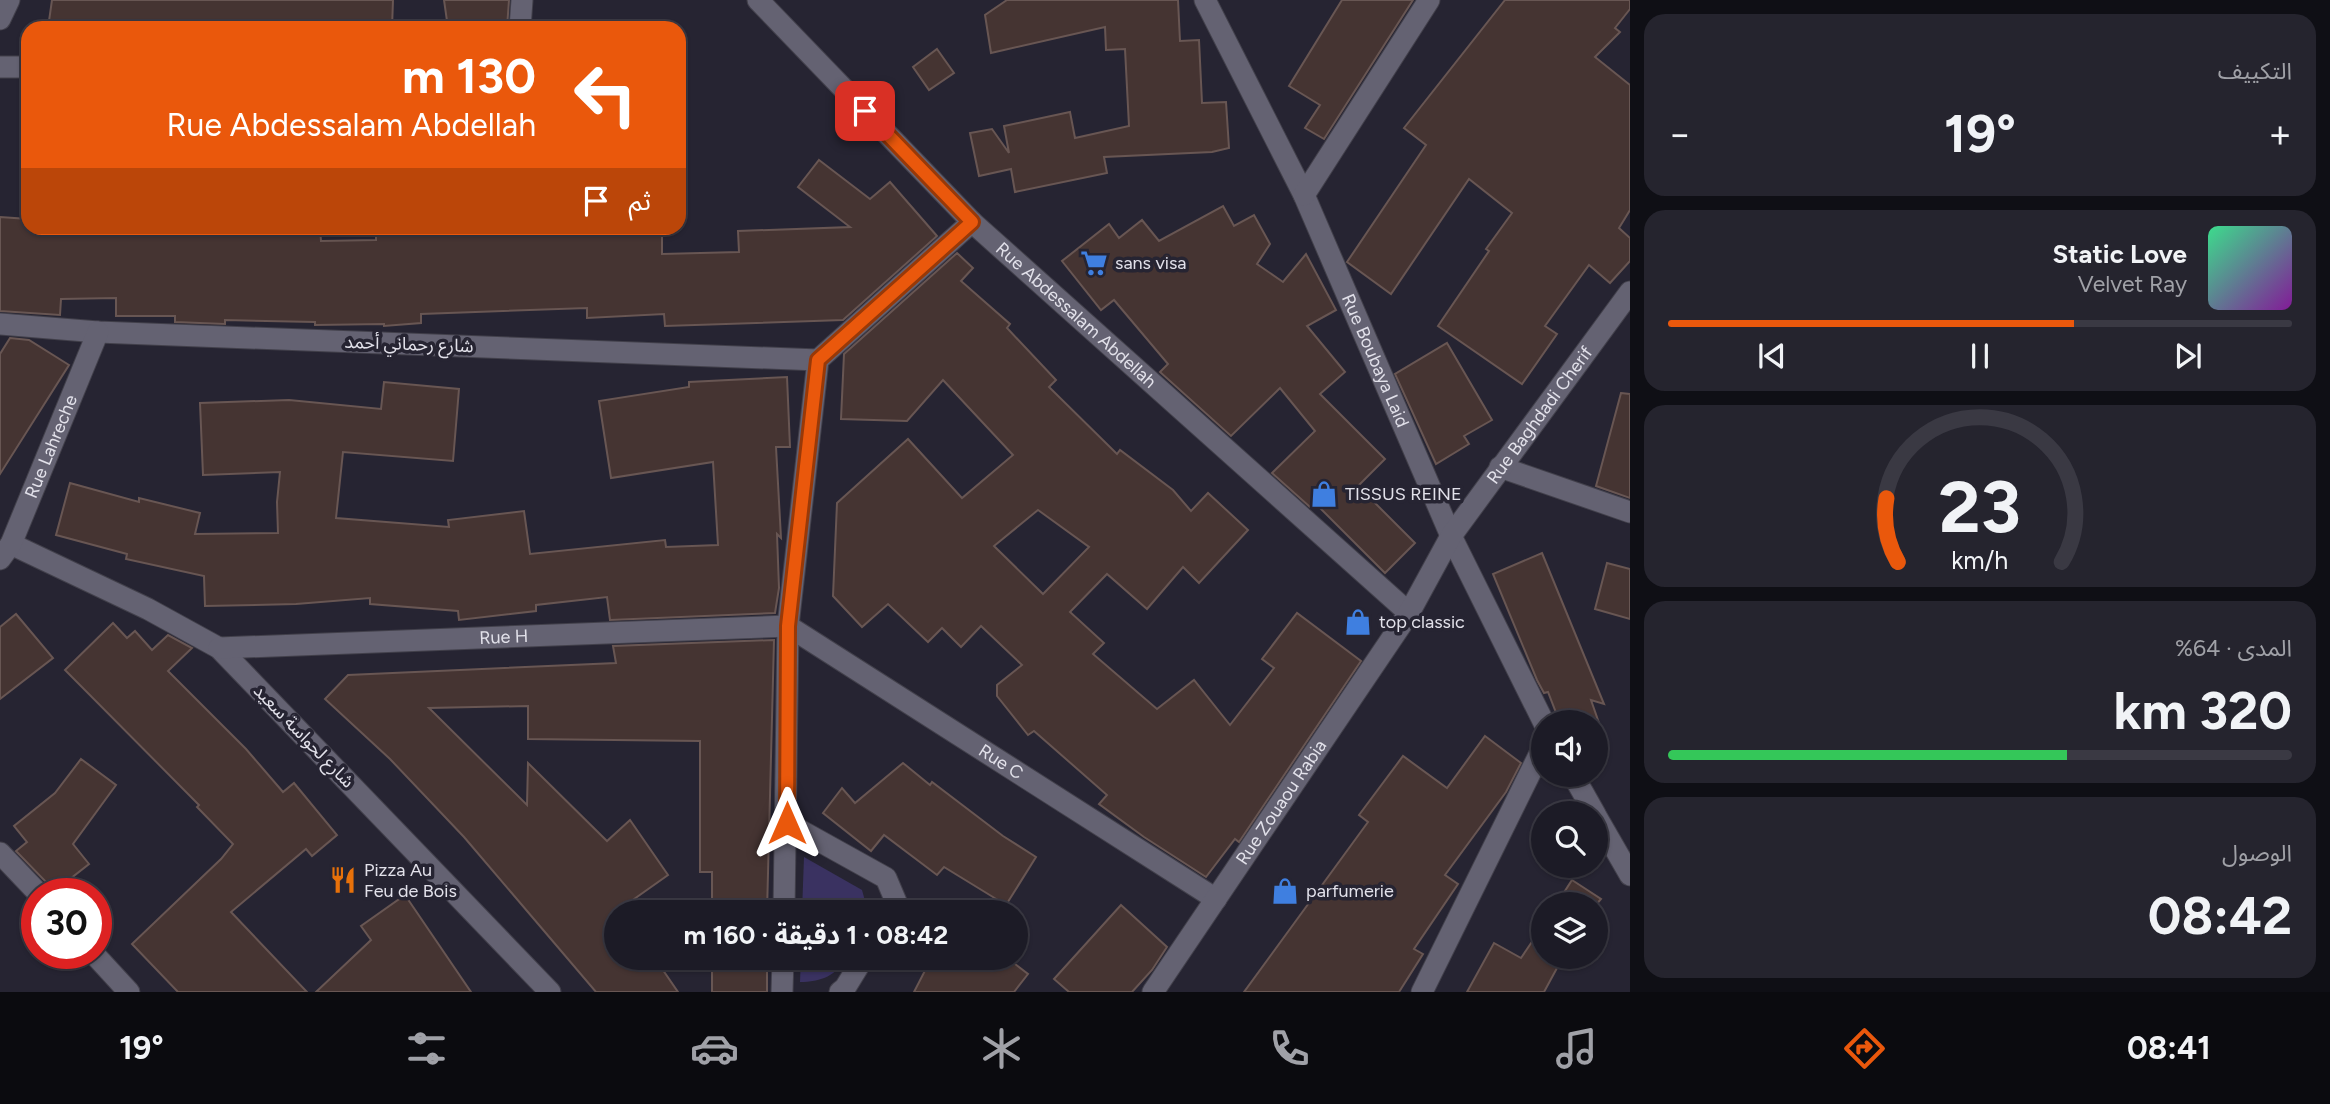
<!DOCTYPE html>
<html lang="ar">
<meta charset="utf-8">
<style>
body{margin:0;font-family:Figtree,"Noto Sans Arabic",sans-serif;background:#25242e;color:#f1f3f6;direction:rtl;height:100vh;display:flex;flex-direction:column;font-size:26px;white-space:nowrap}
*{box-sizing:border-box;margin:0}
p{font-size:23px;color:#a0a1a7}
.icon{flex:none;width:38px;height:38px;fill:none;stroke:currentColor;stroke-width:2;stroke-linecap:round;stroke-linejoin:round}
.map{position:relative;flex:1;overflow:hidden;direction:ltr}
.sheet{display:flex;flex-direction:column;gap:14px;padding:14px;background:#0f0f15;width:700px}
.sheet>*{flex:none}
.hud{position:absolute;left:21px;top:21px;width:665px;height:214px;border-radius:21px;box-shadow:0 2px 5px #0004,0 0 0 2px #3a3943;direction:rtl;background:#ea580c;color:#fff;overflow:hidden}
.fabs{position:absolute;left:1531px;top:710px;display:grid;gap:14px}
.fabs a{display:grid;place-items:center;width:77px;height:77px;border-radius:50%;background:#1c1b26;box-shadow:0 2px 5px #0004,0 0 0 2px #3a3943;font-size:35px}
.speed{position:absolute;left:21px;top:878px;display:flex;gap:14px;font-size:35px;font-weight:700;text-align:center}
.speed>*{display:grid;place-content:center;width:91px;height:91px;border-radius:50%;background:#1c1b26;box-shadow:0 2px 5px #0004,0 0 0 2px #3a3943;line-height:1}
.speed .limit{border:10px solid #d22;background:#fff;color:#111}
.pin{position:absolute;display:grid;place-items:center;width:60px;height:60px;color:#fff;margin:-30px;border-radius:14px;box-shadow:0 4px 10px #0006}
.me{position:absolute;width:77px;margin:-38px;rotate:0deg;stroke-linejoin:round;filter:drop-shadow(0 0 5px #0008)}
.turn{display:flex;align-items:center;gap:24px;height:147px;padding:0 35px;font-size:32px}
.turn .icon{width:91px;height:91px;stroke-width:2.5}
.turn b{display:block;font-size:49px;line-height:60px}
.then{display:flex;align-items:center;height:66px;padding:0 35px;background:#0003;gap:14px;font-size:26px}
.big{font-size:52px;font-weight:700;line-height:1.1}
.sheet .tile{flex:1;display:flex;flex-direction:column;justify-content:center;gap:10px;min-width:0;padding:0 24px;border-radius:21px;background:#25242e}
.sheet .dial{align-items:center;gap:0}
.dial svg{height:182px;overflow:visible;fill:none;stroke:#3a3943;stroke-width:7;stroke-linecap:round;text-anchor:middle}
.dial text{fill:#f1f3f6;stroke:none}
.song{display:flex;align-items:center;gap:21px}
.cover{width:84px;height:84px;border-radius:10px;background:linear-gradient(135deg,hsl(150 70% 55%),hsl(290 70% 35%))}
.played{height:7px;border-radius:4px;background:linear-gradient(90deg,#ea580c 65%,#3a3943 65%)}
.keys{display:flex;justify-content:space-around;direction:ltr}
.heat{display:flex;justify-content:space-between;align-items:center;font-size:38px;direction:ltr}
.charge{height:10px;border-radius:5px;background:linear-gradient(90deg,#34c759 64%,#3a3943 0)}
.trip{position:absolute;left:604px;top:900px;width:424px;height:70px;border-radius:35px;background:#1c1b26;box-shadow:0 2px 5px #0004,0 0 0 2px #3a3943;font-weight:700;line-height:70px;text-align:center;direction:rtl}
.tab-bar{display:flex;height:112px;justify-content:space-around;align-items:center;background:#0b0b0f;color:#a0a1a7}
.tab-bar .icon{width:49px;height:49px}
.tab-bar .on{color:#ea580c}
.tab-bar b{font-size:32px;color:#f1f3f6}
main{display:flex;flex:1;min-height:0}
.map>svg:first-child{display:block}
.green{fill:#3a3261}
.building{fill:#453432;stroke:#685653;stroke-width:2;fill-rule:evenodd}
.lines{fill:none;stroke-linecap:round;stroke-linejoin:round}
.street-casing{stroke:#42404b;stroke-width:23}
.secondary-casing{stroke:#42404b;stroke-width:23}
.street{stroke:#646272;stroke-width:21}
.secondary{stroke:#646272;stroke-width:21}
.route-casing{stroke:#983908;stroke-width:18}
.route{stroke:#ea580c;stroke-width:12}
.labels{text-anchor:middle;stroke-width:7;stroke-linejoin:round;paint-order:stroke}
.poi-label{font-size:18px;fill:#e2e1ea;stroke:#262432;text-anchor:start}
.street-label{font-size:18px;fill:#e2e1ea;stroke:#262432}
</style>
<main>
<section class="sheet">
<div class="tile"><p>التكييف</p>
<div class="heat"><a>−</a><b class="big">19°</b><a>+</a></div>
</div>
<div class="tile">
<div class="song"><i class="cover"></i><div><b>Static Love</b><p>Velvet Ray</p></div></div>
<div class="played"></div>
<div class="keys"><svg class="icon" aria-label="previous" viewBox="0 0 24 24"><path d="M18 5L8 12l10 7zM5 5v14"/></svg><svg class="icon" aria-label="pause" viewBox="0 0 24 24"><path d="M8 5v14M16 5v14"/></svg><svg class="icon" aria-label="next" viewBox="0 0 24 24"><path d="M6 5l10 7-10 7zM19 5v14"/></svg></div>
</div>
<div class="tile dial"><svg viewBox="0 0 100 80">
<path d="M14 69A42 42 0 1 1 86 69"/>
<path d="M14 69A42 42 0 0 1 9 41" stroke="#ea580c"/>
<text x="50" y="56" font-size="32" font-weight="700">23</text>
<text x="50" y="72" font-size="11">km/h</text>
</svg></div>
<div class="tile"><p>المدى · 64%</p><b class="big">320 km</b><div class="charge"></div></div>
<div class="tile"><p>الوصول</p><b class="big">08:42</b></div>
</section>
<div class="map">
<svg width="1630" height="992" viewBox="0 0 1630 992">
<rect width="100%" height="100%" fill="#262432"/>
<g class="green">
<path d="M804,857L862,890L868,912H802Z"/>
<path d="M801,957H846C837,976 820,982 800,982Z"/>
</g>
<g class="building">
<path d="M52,0H393L392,28H48Z"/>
<path d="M444,0H509L507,28H448Z"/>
<path d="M1007,0H1178L1180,41L1199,40L1202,103L1226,102L1229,148L1212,152L1104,157L1107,173L1015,192L1011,169L979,176L970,133L992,129L1009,153L1004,126L1070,112L1075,138L1129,126L1125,49L1106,50L1105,27L991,53L985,15Z"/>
<path d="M1342,0H1413L1324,139L1305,128L1320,105L1289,86Z"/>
<path d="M1505,0H1630V9L1615,28L1620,32L1595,57L1630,85V210L1619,228L1630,238V261L1610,283L1589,265L1545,326L1557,334L1522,384L1438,326L1489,251L1486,249L1512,213L1469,179L1391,294L1347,262L1426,145L1404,128Z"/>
<path d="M937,49L954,73L929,90L913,67Z"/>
<path d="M819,160L870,199L890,182L937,236L843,320L665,326L664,314L587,318V308L421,314V323L384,326V324L315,325V322L225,320V324L175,322V316H116V298L61,299L60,315L0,311V217L28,219V228H70V236L156,235V228H320L321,241L376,240V234L422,230V228H497V231L657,228L650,234L662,233V254L739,252L738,231L850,227L798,187Z"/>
<path d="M1223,206L1234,226L1254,215L1270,244L1257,264L1283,282L1306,254L1336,310L1307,326L1345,372L1320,394L1385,459L1358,486L1415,543L1385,573L1314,502L1310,507L1272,473L1315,431L1280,388L1231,436L1160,372L1168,364L1114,300L1101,310L1062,261L1109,224L1119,238L1142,220L1159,241Z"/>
<path d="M957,253L973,268L961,281L1010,324L1007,328L1056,380L1049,387L1117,454L1120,450L1173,490L1191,511L1208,493L1248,530L1199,583L1183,567L1147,609L1107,574L1070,612L1104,643L1093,654L1157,709L1194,680L1230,725L1274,668L1262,659L1297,613L1361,661L1239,842L1235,839L1206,877L1144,837L1099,804L1107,795L1034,731L1028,735L997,696V685L1022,665L981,626L961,647L942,628L928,642L888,604L862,627L833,596L837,503L908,439L962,498L1013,455L943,380L907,421L841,419L844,354ZM1038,510L1089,547L1043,594L994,546Z"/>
<path d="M10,338L29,340L69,365L0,474V354Z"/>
<path d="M1447,343L1492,420L1464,436L1469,444L1436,464L1395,374Z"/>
<path d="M787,377L790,447H776L781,538L777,534L779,588L775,613L610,620L607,597L536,605V611L459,620L458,611L370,604V598L296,604L205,606L204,576L126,559L127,554L56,535L70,483L139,502V498L200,513L195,534L278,533L277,502L280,472L203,475L200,403L289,400L381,409L384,382L459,389L453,461L343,452L336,518L449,527L448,520L524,511L530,554L665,540L666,547L718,545L713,462L611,478L599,401L689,387V382Z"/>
<path d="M1621,393L1630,394V498L1596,486Z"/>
<path d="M1542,553L1604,704L1591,700L1599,723H1560L1548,692L1544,693L1537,680L1493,574Z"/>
<path d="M1607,563L1630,569V619L1595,609Z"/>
<path d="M16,614L53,658L0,699V627Z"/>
<path d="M113,623L127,638L135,631L152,650L168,635L192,648L168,671L246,749L283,792L294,783L337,835L312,856L306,849L231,912L307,992H178L132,944L221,859L233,844L197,807L199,805L65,670Z"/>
<path d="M774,640L767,912H712V872H700V741L528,739V706L429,708L527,805L528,763L607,841L630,820L668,875L620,909L622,912H616V957H654L678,992H596L464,837L390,759L325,699L348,675L616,663L613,646Z"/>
<path d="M1485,736L1521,763L1506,792L1445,875L1458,884L1414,949L1423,954L1399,992H1244L1368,822L1359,815L1403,756L1447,788Z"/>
<path d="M81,759L116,785L73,844L89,864L52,893L49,885L16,851L27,842L14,826L55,793Z"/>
<path d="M903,763L930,785L932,782L1003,836L1036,857L1006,905L944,867L937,875L884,835L871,851L823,813L842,788L855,803Z"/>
<path d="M1572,880L1601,899L1596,905H1556Z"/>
<path d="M405,895L471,992H316L371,940L361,926Z"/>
<path d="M1121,905L1167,947L1152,970L1132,992H1069L1054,979Z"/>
<path d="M1544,924V957H1563L1544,992H1467L1494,943L1521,958Z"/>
<rect x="712" y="957" width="55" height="35"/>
<path d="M932,957H1006L1028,974L1014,992H914Z"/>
</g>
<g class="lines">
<defs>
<g id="street">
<path id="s1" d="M1205,0L1304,195L1451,536L1544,723"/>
<path d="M0,19L9,0"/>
<path d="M520,28L522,0"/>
<path d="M0,67H28"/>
<path d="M1304,195L1429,0"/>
<path d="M0,324L98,332L818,360"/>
<path d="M1500,467L1630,512"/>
<path d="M11,544L148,609L219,648L550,992"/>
<path id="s2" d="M0,559L11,544L98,332"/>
<path id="s3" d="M219,648L788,626L1216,899"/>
<path d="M1573,775L1595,814"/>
<path d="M1596,816L1630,875"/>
<path d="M787,823L886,878L897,904L892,912"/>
<path d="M0,853L39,894"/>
<path d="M784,912L788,626L818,360L972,222"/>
<path d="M94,954L129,992"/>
<path d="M782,992L783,957"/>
<path d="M840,992L845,988L864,957"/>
<path d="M1422,992L1544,745"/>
</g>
<g id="secondary">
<path id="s4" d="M758,0L972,222L1409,613"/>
<path id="s5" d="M1153,992L1409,613L1451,536L1630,292"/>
</g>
</defs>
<use href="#street" class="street-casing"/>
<use href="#secondary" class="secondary-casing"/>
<use href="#street" class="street"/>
<use href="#secondary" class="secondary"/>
</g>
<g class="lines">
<defs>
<path id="route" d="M787,823L788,626L818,360L972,222L865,111"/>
</defs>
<use href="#route" class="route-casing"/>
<use href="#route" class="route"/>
</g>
<defs>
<symbol id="supermarket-bare" viewBox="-9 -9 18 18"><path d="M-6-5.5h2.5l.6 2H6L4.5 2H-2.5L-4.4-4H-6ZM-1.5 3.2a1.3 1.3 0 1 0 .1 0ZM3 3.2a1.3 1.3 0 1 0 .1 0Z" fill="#3f7fe0" stroke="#262432" stroke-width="2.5" paint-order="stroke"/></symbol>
<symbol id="shop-bare" viewBox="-9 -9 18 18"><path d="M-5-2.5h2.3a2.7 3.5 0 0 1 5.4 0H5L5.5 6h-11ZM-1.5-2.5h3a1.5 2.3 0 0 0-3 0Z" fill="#3f7fe0" stroke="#262432" stroke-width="2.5" paint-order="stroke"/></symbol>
<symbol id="restaurant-bare" viewBox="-9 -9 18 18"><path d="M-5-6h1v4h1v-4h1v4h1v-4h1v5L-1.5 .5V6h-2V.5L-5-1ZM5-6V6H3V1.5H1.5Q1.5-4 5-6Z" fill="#e8710a" stroke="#262432" stroke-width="2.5" paint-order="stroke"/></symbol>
</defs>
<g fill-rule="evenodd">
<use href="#supermarket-bare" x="1075" y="244" width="38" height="38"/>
<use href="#shop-bare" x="1305" y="475" width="38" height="38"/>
<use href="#shop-bare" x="1339" y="603" width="38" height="38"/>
<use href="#restaurant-bare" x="324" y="861" width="38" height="38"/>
<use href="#shop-bare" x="1266" y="872" width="38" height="38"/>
</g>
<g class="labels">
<g class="poi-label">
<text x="1115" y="269">sans visa</text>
<text x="1345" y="500">TISSUS REINE</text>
<text x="1379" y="628">top classic</text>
<text x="364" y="876">Pizza Au<tspan x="364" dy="21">Feu de Bois</tspan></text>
<text x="1306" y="897">parfumerie</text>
</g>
<g class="street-label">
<text dy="6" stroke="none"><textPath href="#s4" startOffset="448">Rue Abdessalam Abdellah</textPath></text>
<text transform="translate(409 344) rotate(2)" y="6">شارع رحماني أحمد</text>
<text dy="6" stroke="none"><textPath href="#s1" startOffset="399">Rue Boubaya Laid</textPath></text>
<text dy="6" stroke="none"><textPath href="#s5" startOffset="695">Rue Baghdadi Cherif</textPath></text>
<text dy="6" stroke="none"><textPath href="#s2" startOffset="124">Rue Lahreche</textPath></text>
<text dy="6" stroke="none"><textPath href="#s3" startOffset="285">Rue H</textPath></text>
<text transform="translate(304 736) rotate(46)" y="6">شارع لحواسة سعيد</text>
<text dy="6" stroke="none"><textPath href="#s3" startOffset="822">Rue C</textPath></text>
<text dy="6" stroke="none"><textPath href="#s5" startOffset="229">Rue Zouaou Rabia</textPath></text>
</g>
</g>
</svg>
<div class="fabs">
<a><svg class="icon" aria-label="sound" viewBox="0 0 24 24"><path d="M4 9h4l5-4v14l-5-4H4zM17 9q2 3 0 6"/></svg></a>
<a><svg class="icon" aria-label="search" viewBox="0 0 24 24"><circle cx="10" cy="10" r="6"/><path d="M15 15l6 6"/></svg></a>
<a><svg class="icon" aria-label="layers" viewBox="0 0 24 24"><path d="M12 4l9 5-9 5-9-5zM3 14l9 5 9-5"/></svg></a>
</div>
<div class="speed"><div class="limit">30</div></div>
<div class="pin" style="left:865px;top:111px;background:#d93025"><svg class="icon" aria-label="arrive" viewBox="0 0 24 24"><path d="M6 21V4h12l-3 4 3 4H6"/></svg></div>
<svg class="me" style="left:787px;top:823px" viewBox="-20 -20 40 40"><path d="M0-17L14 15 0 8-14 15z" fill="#ea580c" stroke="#fff" stroke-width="4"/></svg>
<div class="trip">08:42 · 1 دقيقة · 160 m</div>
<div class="hud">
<div class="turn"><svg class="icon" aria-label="left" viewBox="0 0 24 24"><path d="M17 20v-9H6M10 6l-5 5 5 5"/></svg><div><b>130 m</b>Rue Abdessalam Abdellah</div></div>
<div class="then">ثم<svg class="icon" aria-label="arrive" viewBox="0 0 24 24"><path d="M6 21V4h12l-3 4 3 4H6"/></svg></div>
</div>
</div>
</main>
<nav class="tab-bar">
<b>08:41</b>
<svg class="icon on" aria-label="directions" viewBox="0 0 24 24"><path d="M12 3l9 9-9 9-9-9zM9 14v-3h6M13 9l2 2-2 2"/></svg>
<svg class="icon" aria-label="music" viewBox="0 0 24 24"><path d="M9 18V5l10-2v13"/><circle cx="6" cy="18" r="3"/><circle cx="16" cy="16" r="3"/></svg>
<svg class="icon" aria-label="phone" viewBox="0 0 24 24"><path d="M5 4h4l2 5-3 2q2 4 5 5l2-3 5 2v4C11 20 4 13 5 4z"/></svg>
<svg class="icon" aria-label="climate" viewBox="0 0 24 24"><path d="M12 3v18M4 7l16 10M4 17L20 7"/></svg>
<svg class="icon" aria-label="car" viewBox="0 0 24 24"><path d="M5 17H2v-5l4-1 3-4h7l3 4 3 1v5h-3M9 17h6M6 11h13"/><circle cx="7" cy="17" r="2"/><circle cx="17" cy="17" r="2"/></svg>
<svg class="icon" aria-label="filters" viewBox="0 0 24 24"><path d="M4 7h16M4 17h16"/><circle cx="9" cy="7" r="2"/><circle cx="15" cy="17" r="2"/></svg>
<b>19°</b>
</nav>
